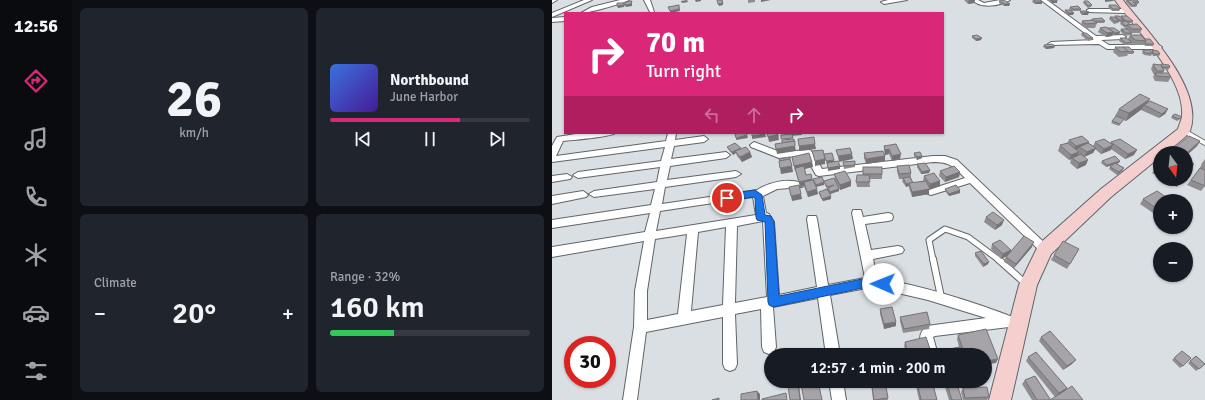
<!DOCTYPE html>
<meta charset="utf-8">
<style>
body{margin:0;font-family:Signika,sans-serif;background:#20242c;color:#f1f3f6;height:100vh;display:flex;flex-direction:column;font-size:15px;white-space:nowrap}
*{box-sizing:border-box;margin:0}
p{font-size:13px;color:#9ea1a6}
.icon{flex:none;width:22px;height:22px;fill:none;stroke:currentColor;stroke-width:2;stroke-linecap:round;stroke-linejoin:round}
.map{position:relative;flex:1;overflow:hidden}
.sheet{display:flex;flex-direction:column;gap:8px;padding:8px;background:#0d0f14;width:480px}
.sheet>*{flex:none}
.guide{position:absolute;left:12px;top:12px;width:380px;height:122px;border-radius:0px;box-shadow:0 1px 3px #0004;background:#db2777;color:#fff;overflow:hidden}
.needle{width:26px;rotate:165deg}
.controls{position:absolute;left:601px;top:146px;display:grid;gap:8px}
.controls a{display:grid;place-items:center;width:40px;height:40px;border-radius:50%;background:#171b24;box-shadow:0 1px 3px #0004;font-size:20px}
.speed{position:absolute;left:12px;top:336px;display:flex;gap:8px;font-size:20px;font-weight:700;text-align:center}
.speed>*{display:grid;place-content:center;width:52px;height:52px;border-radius:50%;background:#171b24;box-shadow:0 1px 3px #0004;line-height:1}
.speed .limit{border:6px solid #d22;background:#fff;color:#111}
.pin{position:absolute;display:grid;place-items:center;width:34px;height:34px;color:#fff;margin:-17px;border:2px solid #fff;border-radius:50%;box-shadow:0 1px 4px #0007}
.me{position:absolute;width:44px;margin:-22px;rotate:271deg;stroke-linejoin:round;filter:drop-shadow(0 0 3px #0008)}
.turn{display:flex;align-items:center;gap:14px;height:84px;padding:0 16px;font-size:18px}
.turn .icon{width:52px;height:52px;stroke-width:2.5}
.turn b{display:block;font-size:28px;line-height:34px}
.lanes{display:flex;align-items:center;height:38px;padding:0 16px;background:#0003;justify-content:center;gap:20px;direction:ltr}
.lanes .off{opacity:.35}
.big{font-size:30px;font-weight:600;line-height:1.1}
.sheet .tile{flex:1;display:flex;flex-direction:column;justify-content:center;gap:6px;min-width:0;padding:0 14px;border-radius:6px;background:#20242c}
.sheet .dial{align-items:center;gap:0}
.dial b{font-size:52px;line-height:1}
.song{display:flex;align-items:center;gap:12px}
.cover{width:48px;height:48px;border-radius:6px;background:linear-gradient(135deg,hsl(220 70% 55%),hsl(260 70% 35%))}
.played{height:4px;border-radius:2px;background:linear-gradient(90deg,#db2777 65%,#363941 65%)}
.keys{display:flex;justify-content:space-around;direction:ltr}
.heat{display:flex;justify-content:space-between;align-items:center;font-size:22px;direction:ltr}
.charge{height:6px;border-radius:3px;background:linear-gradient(90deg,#34c759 32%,#363941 0)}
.sheet .tiles{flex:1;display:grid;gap:8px;grid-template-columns:repeat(2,1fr)}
.trip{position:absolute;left:212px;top:348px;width:228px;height:40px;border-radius:20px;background:#171b24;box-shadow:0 1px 3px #0004;font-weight:600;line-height:40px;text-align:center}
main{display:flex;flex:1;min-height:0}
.menu{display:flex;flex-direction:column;width:72px;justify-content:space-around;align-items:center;background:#090b0e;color:#9ea1a6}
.menu .icon{width:28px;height:28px}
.menu .on{color:#db2777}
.menu b{font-size:18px;color:#f1f3f6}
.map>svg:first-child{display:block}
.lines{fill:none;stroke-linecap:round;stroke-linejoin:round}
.lane-far2-casing{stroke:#616568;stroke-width:5.5}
.lane-far1-casing{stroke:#616568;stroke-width:7}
.lane-casing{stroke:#616568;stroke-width:8}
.street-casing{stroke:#616568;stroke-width:2}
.secondary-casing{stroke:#616568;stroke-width:2}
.lane-far2{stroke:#fff;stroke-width:4}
.lane-far1{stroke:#fff;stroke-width:5}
.lane{stroke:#fff;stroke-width:6}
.street{fill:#fff;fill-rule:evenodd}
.secondary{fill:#f5cfce;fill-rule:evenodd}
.wall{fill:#908d91}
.shaded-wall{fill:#757376}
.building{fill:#a7a4a9;stroke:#757376}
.route{fill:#1a73e8;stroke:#114b97}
</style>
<main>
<nav class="menu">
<b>12:56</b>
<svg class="icon on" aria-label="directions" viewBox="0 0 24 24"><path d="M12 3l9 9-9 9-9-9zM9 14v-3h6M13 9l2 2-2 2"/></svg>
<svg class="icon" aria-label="music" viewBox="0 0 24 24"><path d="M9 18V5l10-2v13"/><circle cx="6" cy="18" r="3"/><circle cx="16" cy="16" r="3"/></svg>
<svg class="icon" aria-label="phone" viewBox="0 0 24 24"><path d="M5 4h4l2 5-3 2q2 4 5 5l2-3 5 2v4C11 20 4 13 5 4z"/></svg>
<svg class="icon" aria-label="climate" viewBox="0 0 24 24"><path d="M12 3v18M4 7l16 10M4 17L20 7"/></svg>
<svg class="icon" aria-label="car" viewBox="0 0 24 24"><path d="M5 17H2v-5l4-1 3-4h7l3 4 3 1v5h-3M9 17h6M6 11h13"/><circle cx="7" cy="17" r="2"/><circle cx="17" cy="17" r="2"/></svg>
<svg class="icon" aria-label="filters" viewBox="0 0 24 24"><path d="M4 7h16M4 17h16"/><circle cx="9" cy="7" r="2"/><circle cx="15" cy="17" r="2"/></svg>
</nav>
<section class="sheet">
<div class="tiles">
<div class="tile dial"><b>26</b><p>km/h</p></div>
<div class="tile">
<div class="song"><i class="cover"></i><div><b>Northbound</b><p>June Harbor</p></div></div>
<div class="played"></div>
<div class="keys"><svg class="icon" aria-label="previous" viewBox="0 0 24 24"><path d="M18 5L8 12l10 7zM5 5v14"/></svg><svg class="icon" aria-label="pause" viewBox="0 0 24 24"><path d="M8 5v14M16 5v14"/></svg><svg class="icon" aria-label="next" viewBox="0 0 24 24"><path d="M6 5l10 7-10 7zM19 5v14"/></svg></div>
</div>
<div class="tile"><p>Climate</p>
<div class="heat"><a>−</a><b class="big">20°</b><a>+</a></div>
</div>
<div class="tile"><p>Range · 32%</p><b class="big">160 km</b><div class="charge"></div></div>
</div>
</section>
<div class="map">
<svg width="653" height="400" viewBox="0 0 653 400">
<rect width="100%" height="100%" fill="#dadfe3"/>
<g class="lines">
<defs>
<path id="lane-far2" d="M632,131L653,143"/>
<path id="lane-far1" d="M381,260L377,240L393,229L416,237L447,260"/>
<g id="lane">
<path d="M381,259L389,297"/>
<path d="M446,259L473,283"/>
</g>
<g id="street">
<path d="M0,0H5L0,3Z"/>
<path d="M32,0H40L0,17V13Z"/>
<path d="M68,0H77C70,4 36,13 29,13L40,7Z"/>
<path d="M92,0H98L102,12H98Z"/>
<path d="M336,0H355L332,4L329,2Z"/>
<path d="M420,0H426L432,3L448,0H458C447,6 429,9 420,0Z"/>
<path d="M489,0H495L544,36L571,35L574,37L571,39L549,40L557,45H607L610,47L607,49H555L547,44L497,45L496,44L499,42L542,40Z"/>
<path d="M537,9H574L577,11L574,13L535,12V10Z"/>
<path d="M13,17V21L0,22V18Z"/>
<path d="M30,133H63C59,137 20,140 11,141L4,156L114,141L116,133H124L123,140L152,136L156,139L152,142L122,146L119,159L174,152L178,155L174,158L118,166L115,180L184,171L189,174L184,177L113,187L110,204L205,190C218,182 235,178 250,183L252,185L250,187L225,189L211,196L214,213L217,214L222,222L227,295L265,287L255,219L256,216H264L265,219L276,285L313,278L300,213L301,210H309L311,217L336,213L340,214L341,217L340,220L336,221L313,224L319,250L346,246L350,247L352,250L350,253L346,254L321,259L325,278C375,287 423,302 471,321L472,325L471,329L466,331L457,327L383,336L381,337L386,355H372C369,342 364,335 375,326L434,318L376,300L320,287L278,295L288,355H274L266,298L221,307L224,347L222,352L217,354L212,352L210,347L209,309L183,314L185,364L183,369L178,371L173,369L171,364V317L94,332L85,400H71L82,327L83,291L92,241L0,257V247L93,232L98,213L0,228V220L99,205L103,189L42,197L37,194L42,191L105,182L108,167L26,178L21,175L26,172L109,161L113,147L0,162V146L5,137ZM201,197L204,215L104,231L108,211ZM211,221L215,297L183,303L185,226ZM174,227L171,305L139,311L146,232ZM135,234L126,314L95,320V291L103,239Z"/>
<path d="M202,142L228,152L258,150L262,154L270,169L381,156H393L405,160L499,249L497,252L493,253L489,252L418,183L379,195L376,194L374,192L376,190L413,178C401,166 398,162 381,162L267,176L264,175L253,155L227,158L199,147L198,145Z"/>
<path d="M15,174L20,177L18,179L0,182V176Z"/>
<path d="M31,191L34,193L36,195L34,197L0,204V196Z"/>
<path d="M277,381H291L294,400H280Z"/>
</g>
<path id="secondary" d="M563,0H571C594,31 653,88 638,131C635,137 619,148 613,153H608V157L559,197L499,254L485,285L459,400H437L467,285L487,244L549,189L626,129C627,125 630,119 630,115C633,78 583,29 563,0Z"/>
</defs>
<use href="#lane-far2" class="lane-far2-casing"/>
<use href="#lane-far1" class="lane-far1-casing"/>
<use href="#lane" class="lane-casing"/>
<use href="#street" class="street-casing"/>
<use href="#secondary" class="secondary-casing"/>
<use href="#lane-far2" class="lane-far2"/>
<use href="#lane-far1" class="lane-far1"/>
<use href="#lane" class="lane"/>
<use href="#street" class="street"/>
<use href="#secondary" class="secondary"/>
</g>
<g class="wall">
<path d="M196,0H203V2L196,3Z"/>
<path d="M412,0H423L422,3L416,4Z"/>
<path d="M481,0L490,2V4H483L480,2Z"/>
<path d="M495,0H505V3H499Z"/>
<path d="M574,0H585L587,2L586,4H584L585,5L584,7H579L574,2Z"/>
<path d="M447,1L457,6H452L447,3Z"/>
<path d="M532,1L540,5L539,7L536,8L531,3Z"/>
<path d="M557,5L568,9L567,11H560L556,7Z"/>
<path d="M518,7L529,9L528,11H520L521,15H516L512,13L513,10L519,11L517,9Z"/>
<path d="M528,11L536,15H530L528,13Z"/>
<path d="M563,16L568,17L569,16L581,21L580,23H576L579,25L590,29L588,33H580L579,35L593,39L602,44L601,46H593L592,44V45H581L580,43L579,45H573L567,41L568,38L577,40L576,39L578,35L573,36L568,31L569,29H573L574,28H573L568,24L569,22H567L566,23L562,24L557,19L558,17H562Z"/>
<path d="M540,19L553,21L552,23H545L543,28H533L529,25L530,21L539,20Z"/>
<path d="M554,27L567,35H562L561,34L560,36L554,37L546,32L548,28Z"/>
<path d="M530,33L541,38L540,40L536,41L529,35Z"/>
<path d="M420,36L429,40L424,41L420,38Z"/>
<path d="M492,45L502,48L494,49L491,47Z"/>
<path d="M563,47L582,52L581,54H576L575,56L567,57L561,52Z"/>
<path d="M591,50L600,52V50L608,54L607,56H601L600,54L599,56L592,55L590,53Z"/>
<path d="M601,64L609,65V64L618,67L616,70L611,69L612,71L611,73L619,77L616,82L603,81L601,77L602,75L599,69Z"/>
<path d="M596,102L616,109L613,114L607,118L589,110L590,109L574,121L571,120L567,126L559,123L564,116H563L567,109Z"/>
<path d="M620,116L630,117L628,119L625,121L619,118Z"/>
<path d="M517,140L536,143L541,146L543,142L558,143L559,142L582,155L573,159L559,149V150L549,154L543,149L541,153L532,157L534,165L525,169L518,163L519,159L517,160L506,151L508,145L515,143Z"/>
<path d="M648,141L645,146L634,156V153H624L621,152L624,147Z"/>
<path d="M344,144L348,159L340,161L337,154L333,155L332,151V146Z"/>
<path d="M175,147L189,149L198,152L200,157L190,162L185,156L184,153L181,155L176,149Z"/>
<path d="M312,153L333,156V161L314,164L312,158Z"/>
<path d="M362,153L370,156V158L365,160L362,156Z"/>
<path d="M240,157L260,162L261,167L252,169L254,175L261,180L266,194L256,197L252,186L248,187Z"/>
<path d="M653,159V186L649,191L635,185L648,168L650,163Z"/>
<path d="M303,161V167L292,169L291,162Z"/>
<path d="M550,161L567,163L564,164L572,168L570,171L565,175L557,169L558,167L560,165L554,167L549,163Z"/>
<path d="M365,164L378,170L377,173L369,174L365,167Z"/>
<path d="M345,166L359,173V178L361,183L371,181L372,176L388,181V186L377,190V194L360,197L357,188V186L354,187L350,181L351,179H347L345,171Z"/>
<path d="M311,167H330V179H317L318,187H305L304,182L311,175Z"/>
<path d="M602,170H608V177L600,173Z"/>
<path d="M388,171L408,172L407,177L393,182L387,176Z"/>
<path d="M282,174L299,181V186L288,190L283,180L287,191L278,194L276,190L279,199L271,201L267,194V192L275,189L272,183V181L283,179Z"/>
<path d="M612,179H631L625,187L611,180Z"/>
<path d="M393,189L408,193L397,196L393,191Z"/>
<path d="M591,199L608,201V217H607L588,204Z"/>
<path d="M434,217L450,225L443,230L432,222Z"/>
<path d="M440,244L459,250L458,252L480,247L462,268L452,262L454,256L449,259L439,249Z"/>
<path d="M527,249L515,269L499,260L502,255Z"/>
<path d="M423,253L436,264L431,267L423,256Z"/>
<path d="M328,309L344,326L332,329L328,314Z"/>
<path d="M348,317L378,324L377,329L351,333L348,321Z"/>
<path d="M406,335L444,363L433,355H397L396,353L397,349L407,347L405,339Z"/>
<path d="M489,337L520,364L511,370L487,341Z"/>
<path d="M353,342L378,355H355L352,346Z"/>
<path d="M630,351L631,366L628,368L620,360Z"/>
<path d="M644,356L653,364L644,371L636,363Z"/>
<path d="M476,357L515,388L512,392L503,397L474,361Z"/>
<path d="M473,380L497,400H480L470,384Z"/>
<path d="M319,381H333L336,400H321Z"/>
<path d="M363,381H380L385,400H367Z"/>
<path d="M391,381H404L410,400H397Z"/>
<path d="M411,388L437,397L435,400H411L409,392Z"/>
</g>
<g class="shaded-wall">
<path d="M135,0L136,2L130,3L129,1Z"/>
<path d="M143,0H149V1L144,2Z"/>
<path d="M209,0H219L209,2Z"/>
<path d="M417,0H423L422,3L416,4Z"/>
<path d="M553,0H562L561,1L553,2Z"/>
<path d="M80,1V6L74,7L73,5Z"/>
<path d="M500,1H505V3H499Z"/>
<path d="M484,2H490V4H483Z"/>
<path d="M72,3L73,5L72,7L66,8L65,6Z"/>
<path d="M171,3V5L167,6L166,4Z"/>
<path d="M453,4H458L457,6H452Z"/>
<path d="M127,5L128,11L118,13V11Z"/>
<path d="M537,12L536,15H530L531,13Z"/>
<path d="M517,13H522L521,15H516Z"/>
<path d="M562,32L560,36L554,37L555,33Z"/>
<path d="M568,32L567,35H562L563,33Z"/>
<path d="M430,38L429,40L424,41V39Z"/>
<path d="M503,46L502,48L494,49V47Z"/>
<path d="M598,99L594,106L592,105L590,109L574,121L577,113Z"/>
<path d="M616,109L613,114L607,118L610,114Z"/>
<path d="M213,133L214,137L200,139V136Z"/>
<path d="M226,133L227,140L217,142L216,137Z"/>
<path d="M236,133H249L250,135L237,136Z"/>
<path d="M195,135L196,138L184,140V138Z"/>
<path d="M648,141L645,146L634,156L636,152Z"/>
<path d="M537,142L535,147H527L526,149L521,151L524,146Z"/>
<path d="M263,144L264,149L247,151V146Z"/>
<path d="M561,145L559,150L549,154L552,149Z"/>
<path d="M243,146L244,151L225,154L224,149Z"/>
<path d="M189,148L183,151L184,153L181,155L180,152Z"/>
<path d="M544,148L541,153L532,157L535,152Z"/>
<path d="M337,149V154L333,155V150Z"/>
<path d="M585,150L582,155L573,159L576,154Z"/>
<path d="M198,152L200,157L190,162L188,157Z"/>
<path d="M527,152L525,157L520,158L519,159L517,160L519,155Z"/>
<path d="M300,154L301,159L287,162L286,156Z"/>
<path d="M349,154L348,159L340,161V156Z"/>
<path d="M333,156V161L314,164V159Z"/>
<path d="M370,156V158L365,160V157Z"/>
<path d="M273,159V164L263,166V161Z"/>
<path d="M282,160L283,163L275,164L274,161Z"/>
<path d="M536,160L534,165L525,169L527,163Z"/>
<path d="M568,161L567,163L554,167L555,165Z"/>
<path d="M260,162L261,167L243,171L242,166Z"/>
<path d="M240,166L241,172L229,174L228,168Z"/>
<path d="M288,166V169L276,171V168Z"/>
<path d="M572,168L570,171L565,175L567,172Z"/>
<path d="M378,170L377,173L369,174L370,172Z"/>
<path d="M408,172L407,177L393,182L394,177Z"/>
<path d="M260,179L261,184L252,182V186L248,187L247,182Z"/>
<path d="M299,181V186L288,190V185Z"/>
<path d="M388,181V186L377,190V194L360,197V192L377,189L378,184Z"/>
<path d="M272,182V185L264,187V185Z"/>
<path d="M354,184H357V186L354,187Z"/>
<path d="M265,189L266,194L256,197L255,192Z"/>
<path d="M287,189V191L278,194V192Z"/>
<path d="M408,190V193L397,196V194Z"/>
<path d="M249,194L250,199L240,201L239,196Z"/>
<path d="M279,196V199L271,201L270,199Z"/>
<path d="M452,220L450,225L443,230L445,225Z"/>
<path d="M482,242L480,247L462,268L464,264Z"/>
<path d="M459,250L457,255L449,259L451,254Z"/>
<path d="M437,262L436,264L431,267L432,264Z"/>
<path d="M344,322V326L332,329V324Z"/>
<path d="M379,352L378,355H365Z"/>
<path d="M446,359L444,363L433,365V361Z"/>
<path d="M524,360L520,364L511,370L515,366Z"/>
<path d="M246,383L247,386L249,400H248Z"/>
<path d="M515,388L512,392L503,397L507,393Z"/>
<path d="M205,391L208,394V400H206Z"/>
</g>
<g class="building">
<path d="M165,0H170L171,3L166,4Z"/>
<path d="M452,0L458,4H453L447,1Z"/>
<path d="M481,0H488L490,2H484Z"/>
<path d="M498,0H505V1H500Z"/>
<path d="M575,0H585L587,2H581L585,5H580Z"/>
<path d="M80,1L79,4L73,5V2Z"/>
<path d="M532,1H536L540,5L536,6Z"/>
<path d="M65,3H72V5L65,6Z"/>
<path d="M127,5V9L118,11L116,7Z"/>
<path d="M557,5H564L568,9H561Z"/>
<path d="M526,6L529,9H521L518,7Z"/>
<path d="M513,10H518L522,13H517Z"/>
<path d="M528,11H534L537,12L531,13Z"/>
<path d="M563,16H567L572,20H568Z"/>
<path d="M569,16H575L581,21H574Z"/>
<path d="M558,17H562L567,21H563Z"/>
<path d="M550,18L553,21H542L540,19Z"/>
<path d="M541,20L545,23L534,24L530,21Z"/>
<path d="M574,21L579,25H575L574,26L569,22Z"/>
<path d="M585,24L590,29H580L575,25Z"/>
<path d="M554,27L562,32L555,33L548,28Z"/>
<path d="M556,28H562L568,32L563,33Z"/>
<path d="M569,29H575L580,33H574Z"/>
<path d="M530,33H534L541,38H536Z"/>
<path d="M425,35L430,38L424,39L420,36Z"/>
<path d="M578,35H589L594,41L583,40Z"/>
<path d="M568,38H574L580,42L574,43Z"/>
<path d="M593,39H598L602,44H594L593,42L594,41Z"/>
<path d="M500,44L503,46L494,47L492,45Z"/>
<path d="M563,47H571L577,51L569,52Z"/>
<path d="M571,47H577L582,52H577Z"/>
<path d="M591,50H598L601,53H593Z"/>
<path d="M600,50L606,51L608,54H602Z"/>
<path d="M601,64L609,65L612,71H605Z"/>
<path d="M609,64L617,65L618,67H610Z"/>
<path d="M603,73H616L619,77L605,76Z"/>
<path d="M588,94L598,99L577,113L567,109Z"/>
<path d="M598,101L616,109L610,114L592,105Z"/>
<path d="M623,114L630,117L627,119L620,116Z"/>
<path d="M564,116L572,119L568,124L560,121Z"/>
<path d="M189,133H195V135L184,138L183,134Z"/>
<path d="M200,133H213V134L200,136Z"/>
<path d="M215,133H225V135L216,137Z"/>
<path d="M240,134L241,138L229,139V135Z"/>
<path d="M530,136L537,142L524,146L517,140Z"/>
<path d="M637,136L648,141L636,152L624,147Z"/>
<path d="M262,137L263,144L247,146L246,139Z"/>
<path d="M242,139V141L230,143V140Z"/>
<path d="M552,139L561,145L552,149L543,142Z"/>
<path d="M568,139L585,150L576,154L559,142Z"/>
<path d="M243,141V146L224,149L223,144Z"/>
<path d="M183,143L189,148L180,152L175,147Z"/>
<path d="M516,143L527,152L519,155L508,145Z"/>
<path d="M536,143L544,148L535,152L527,147Z"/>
<path d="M344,144L349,154L340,156L337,149L333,150L332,146Z"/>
<path d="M194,147L198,152L188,157L183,151Z"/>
<path d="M298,148L300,154L286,156L284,150Z"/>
<path d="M271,150L273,159L263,161L260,151Z"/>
<path d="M331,151L333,156L314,159L312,153Z"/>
<path d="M368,152L370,156L365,157L362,153Z"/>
<path d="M257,153L260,162L242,166L240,157Z"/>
<path d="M280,153L282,160L274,161L272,154Z"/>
<path d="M529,154L536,160L527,163L520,158Z"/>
<path d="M563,156L568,161L555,165L550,161Z"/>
<path d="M238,157V159L228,161L227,159Z"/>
<path d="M238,159L240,166L228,168L227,161Z"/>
<path d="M634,160L642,164L634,173Z"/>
<path d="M286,161L288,166L276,168L275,163Z"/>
<path d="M303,161V165L292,166L291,162Z"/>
<path d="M373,163L378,170L370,172L365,164Z"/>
<path d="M563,163L572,168L567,172L558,167Z"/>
<path d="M357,165L359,173L347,174L345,166Z"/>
<path d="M252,166L254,175L259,174L260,179L247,182L243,168Z"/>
<path d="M402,166L408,172L394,177L388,171Z"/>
<rect x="311" y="167" width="19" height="7"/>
<path d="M605,168L608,170V173L602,170Z"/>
<path d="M648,168L653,170V186L639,180Z"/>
<path d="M293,171L299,181L288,185L282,174Z"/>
<path d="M382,173L388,181L378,184L372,176Z"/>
<path d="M305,175H317L318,182H304Z"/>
<path d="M270,177L272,182L264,185L261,179Z"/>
<path d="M358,177L361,183L354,184L351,178Z"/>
<path d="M282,178L287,189L278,192L276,188L282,185L275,187L272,181Z"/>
<path d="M623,179H631L629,181Z"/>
<path d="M261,180L265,189L255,192L252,182Z"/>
<path d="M374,181L378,189L360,192L357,183Z"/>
<path d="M247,185L249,194L239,196L237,187Z"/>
<path d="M404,185L408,190L397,194L393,189Z"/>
<path d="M275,189L279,196L270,199L267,192Z"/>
<path d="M605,191L620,201H608V211L591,199Z"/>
<path d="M441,212L452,220L445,225L434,217Z"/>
<path d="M472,236L482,242L464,264L454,257Z"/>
<path d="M448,240L459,250L451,254L440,244Z"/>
<path d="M511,241L527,249L518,264L502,255Z"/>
<path d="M429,251L437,262L432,264L423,253Z"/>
<path d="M340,307L344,322L332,324L328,309Z"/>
<path d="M375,312L378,324L352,329L348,317Z"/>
<path d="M434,329L446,359L433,361V355H413L406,335Z"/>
<path d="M498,331L524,360L515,366L489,337Z"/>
<path d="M374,337L379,352L365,355H357L353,342Z"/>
<path d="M408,347L410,355H399L397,349Z"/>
<path d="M630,351L639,358L631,366L622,358Z"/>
<path d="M484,352L515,388L507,393L476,357Z"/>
<path d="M644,356L653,364L647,369L638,361Z"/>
<path d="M483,376L498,399L496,400H485L473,380Z"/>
<path d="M258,381H266L270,400H252L249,384Z"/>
<path d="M319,381H333L336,398L322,400Z"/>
<path d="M365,381H380L385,400H369Z"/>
<path d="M394,381H404L410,400H400Z"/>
<path d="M246,383L248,400H238L236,386Z"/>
<path d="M520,386L531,400H498Z"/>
<path d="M435,387L437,397L413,398L411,388Z"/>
<path d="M205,391L206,400H189V394Z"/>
<path d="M234,393L235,400H210V399Z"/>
<path d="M167,398V400H160Z"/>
</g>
<path class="route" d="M203,190L210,195L213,215L219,216L222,222L227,296L320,277L335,280L337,284L335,287L331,288L320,286L221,307L217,305L216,302L213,222L205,220L204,217L203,198L201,197L175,201L170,198L175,194Z"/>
</svg>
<div class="controls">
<a><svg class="needle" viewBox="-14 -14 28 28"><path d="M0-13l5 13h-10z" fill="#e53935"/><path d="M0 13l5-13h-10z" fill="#9ea1a6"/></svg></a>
<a>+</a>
<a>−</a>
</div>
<div class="speed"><div class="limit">30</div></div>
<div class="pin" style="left:175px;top:198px;background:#d93025"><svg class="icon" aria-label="arrive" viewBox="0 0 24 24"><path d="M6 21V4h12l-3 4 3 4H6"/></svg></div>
<svg class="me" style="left:331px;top:284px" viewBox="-20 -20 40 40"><circle r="19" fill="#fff"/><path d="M0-13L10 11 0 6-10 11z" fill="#1a73e8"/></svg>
<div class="trip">12:57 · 1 min · 200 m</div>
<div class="guide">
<div class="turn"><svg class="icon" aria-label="right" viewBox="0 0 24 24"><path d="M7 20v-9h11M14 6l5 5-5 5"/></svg><div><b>70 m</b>Turn right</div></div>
<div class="lanes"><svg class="icon off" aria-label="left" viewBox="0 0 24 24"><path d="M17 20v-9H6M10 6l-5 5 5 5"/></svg><svg class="icon off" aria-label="ahead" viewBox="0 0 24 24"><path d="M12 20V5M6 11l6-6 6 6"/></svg><svg class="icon" aria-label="right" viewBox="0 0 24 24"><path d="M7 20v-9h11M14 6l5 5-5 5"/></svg></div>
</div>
</div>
</main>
